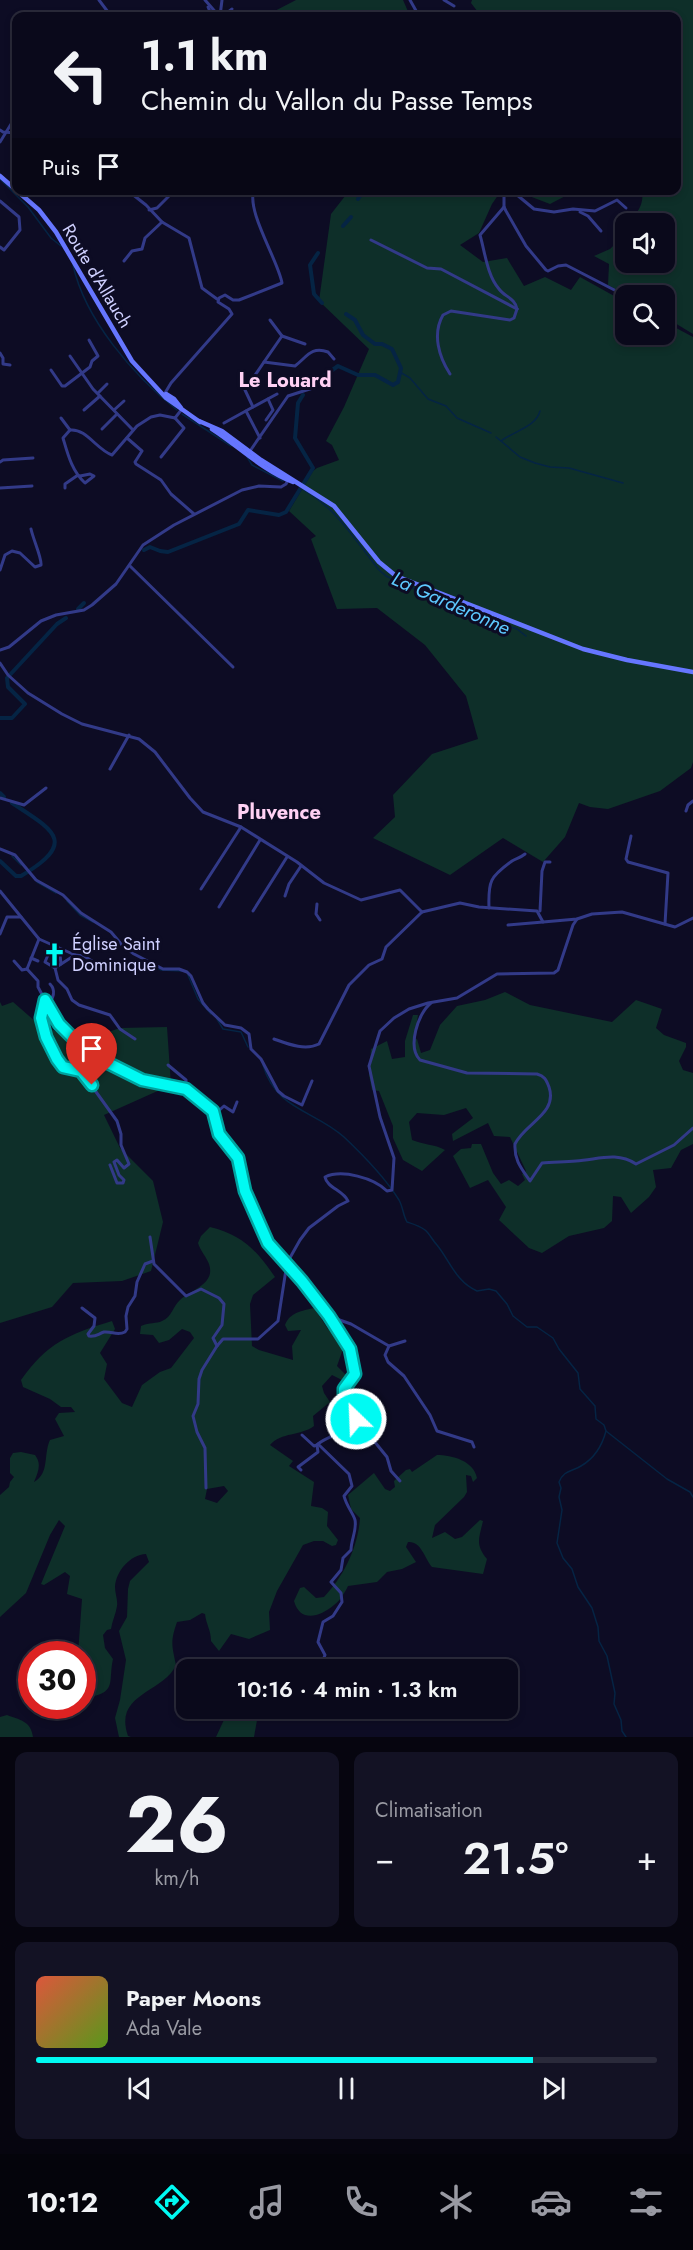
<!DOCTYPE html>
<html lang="fr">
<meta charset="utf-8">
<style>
body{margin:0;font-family:Jost,sans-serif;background:#131224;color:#f1f3f6;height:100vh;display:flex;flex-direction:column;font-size:22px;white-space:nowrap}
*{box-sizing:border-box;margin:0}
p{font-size:20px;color:#999aa3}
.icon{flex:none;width:33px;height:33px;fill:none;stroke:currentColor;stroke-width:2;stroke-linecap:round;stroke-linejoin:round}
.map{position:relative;height:1737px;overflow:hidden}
.side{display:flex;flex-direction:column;gap:15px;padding:15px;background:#06050f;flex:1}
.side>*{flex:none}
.top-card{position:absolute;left:12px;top:12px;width:669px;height:183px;border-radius:12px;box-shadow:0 3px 9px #0003,0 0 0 2px #2a2a3a;background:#0a091b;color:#f1f3f6;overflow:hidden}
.fabs{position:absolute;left:615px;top:213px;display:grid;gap:12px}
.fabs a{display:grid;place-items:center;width:60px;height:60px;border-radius:12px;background:#0a091b;box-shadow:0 3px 9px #0003,0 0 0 2px #2a2a3a;font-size:30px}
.speed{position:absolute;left:18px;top:1641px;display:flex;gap:12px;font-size:30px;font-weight:700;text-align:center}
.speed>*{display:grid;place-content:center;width:78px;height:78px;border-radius:50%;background:#0a091b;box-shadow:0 3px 9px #0003,0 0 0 2px #2a2a3a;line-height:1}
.speed .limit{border:9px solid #d22;background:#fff;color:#111}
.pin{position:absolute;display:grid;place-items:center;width:51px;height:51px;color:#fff;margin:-62px -26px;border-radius:50% 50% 50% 0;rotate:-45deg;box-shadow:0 0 6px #0007}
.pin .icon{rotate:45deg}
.me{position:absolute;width:66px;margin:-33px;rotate:336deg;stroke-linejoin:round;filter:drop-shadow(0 0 4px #0008)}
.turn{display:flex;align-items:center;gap:21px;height:126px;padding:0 30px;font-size:27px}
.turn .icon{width:78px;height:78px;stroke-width:2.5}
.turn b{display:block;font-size:42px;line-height:51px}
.then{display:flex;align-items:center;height:57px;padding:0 30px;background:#0003;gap:12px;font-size:22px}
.big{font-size:45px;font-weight:600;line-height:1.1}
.side .tile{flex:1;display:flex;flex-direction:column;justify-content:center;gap:9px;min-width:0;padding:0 21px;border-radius:12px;background:#131224}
.side .dial{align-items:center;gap:0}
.dial b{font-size:78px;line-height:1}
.song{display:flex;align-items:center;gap:18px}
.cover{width:72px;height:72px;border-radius:9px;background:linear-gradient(135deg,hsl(10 70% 55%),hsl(90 70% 35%))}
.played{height:6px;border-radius:3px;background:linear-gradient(90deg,#00faf3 80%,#2a2a3a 80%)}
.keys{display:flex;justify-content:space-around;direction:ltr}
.heat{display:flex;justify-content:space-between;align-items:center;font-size:33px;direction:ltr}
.side .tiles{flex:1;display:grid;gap:15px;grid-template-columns:1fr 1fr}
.tile:last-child{grid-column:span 2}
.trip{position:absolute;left:176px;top:1659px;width:342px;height:60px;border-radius:12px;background:#0a091b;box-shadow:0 3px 9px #0003,0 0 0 2px #2a2a3a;font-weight:600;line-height:60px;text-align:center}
.tabs{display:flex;height:96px;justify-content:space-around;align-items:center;background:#04040b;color:#999aa3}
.tabs .icon{width:42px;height:42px}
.tabs .on{color:#00faf3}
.tabs b{font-size:27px;color:#f1f3f6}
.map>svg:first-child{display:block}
.green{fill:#0e2f29;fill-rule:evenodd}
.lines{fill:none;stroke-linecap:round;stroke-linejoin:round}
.stream{stroke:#052444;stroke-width:1.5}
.canal{stroke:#052444;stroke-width:4}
.street{stroke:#323a88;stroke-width:3}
.secondary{stroke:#6676ff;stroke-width:4.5}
.route-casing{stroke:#00a29e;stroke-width:15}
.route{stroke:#00faf3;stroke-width:10}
.labels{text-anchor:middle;stroke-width:6;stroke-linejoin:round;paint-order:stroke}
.street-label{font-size:18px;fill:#cfd0ff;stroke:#0d0c24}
.poi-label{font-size:18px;fill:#cfd0ff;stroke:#0d0c24;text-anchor:start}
.neighbourhood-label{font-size:20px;font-weight:bold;fill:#ffd1f4;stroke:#0d0c24}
.water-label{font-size:20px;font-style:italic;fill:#5dc9ff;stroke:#0d0c24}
</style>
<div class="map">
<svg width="693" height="1737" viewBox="0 0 693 1737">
<rect width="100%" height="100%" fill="#0d0c24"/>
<g class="green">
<path d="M296,0H403L410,16H265Z"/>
<path d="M472,0H693V334L665,317L664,296L626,295L608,285L609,264L594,256L610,249L625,234L626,262H664V224L630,223L628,220C639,214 644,202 642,191L676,190V16H481L471,3Z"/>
<path d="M349,191H501L492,204L479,233L460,245L483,262L507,258L524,286L545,277L571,290L580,277L625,302L626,334H664L665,322L693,337V762L691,768L660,791L608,809L590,807L579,803L565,837L543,862L503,838L450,875L373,838L395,817L393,795L432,754L478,739L466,696L425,645L377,608L337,609L311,539L316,536L289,511L313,471L317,468L339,460L332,445L326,441L344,407L369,349L319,301L331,214Z"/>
<path d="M516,191H583L573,192L550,204Z"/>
<path d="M505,992L530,1005L612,1022L636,1000L662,1009L656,1028L664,1035L686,1043V1047L679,1061L683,1070L693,1073V1144L681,1150L671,1168L653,1170L656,1187L649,1197L631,1213L621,1197L613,1196L612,1221L604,1228L569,1236L542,1253L529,1248L499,1220L506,1207L488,1180L470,1188L453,1156L461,1149L471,1148L472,1144H481L493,1173L501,1184L509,1180L518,1186L525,1180L522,1174L526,1171L510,1137L494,1136L488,1123L453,1141L452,1134L473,1118L466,1108L444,1115L417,1113L409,1122L412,1140C424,1145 434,1144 445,1150L422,1171L403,1160L393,1138V1126L379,1091L372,1090L369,1075L371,1049L387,1041L392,1059L405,1057V1041L413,1015H418L414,1040L417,1039L421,1053L430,1050L440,1025L457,1006L485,1000Z"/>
<path d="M0,1002L2,1006L13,1002L36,1022L79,1042L120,1028L167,1027L171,1085L104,1115L120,1148L153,1181L163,1222L151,1271L122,1281L73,1283L52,1307L0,1323Z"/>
<path d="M210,1227C243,1235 257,1251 275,1277L253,1295L250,1304L252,1346L259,1350L293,1360L292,1346L301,1330L288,1331L285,1325C290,1312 302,1311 314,1308L328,1329L346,1335L344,1346L337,1366L346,1375L342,1380L332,1375L322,1386L324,1393L330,1402L313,1416L314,1426C301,1436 281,1432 270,1445L293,1461L289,1466L314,1482L311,1506L322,1508L328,1512L327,1526L338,1540L336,1545L332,1546L323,1541H314L303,1545L277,1591L269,1612L270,1630L249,1639L231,1634L219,1651L211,1641C211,1630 206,1624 205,1614L202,1613L190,1620L177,1622C170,1642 172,1646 176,1665C164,1693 113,1693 128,1736L131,1737H119L115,1718L120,1700L126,1660L119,1631L127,1617L128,1589L130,1581L149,1562L146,1554C130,1555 116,1571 115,1587C115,1594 118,1600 117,1606C116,1614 112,1621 111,1629L107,1630L103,1635L105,1648L113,1659C108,1681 117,1691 91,1697L88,1696L83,1672L82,1654H78L82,1599L67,1594L70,1576L65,1572L44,1585L41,1584L65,1526L59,1520L50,1535L26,1593L0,1617V1495L9,1487L10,1482L14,1477L10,1473V1458L13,1453L21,1452L35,1455C42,1464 38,1472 34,1482C50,1473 43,1455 50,1440L64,1436L55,1419L59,1413L75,1412L71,1407H61L50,1399L23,1387L21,1380C47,1343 69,1334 112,1321L115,1329L100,1353L107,1364L104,1379L122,1403L132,1407L142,1385L160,1372L171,1368L194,1338L190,1332L182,1329L169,1340L159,1343L153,1335L140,1334L141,1326C150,1322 156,1324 162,1321C172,1317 173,1306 180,1300C191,1290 216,1284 209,1264C207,1258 200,1250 198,1243L201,1236ZM224,1486L228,1491L217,1503L205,1499L207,1489Z"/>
<path d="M437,1455C452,1455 474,1461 477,1478L473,1482L471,1476L466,1475L467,1492L464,1497L435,1525L432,1538L445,1532L455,1539L462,1537L480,1520L483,1521C479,1539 475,1544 487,1559L483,1574L432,1567C424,1557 421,1541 408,1542L406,1547L416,1562L402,1569L387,1572L377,1582L348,1586C345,1592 340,1601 334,1605C320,1617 300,1623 294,1601L300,1588L304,1587L316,1598L324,1597C344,1576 358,1547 360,1518L351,1509L348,1495L374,1473L385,1489L390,1491L395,1487L394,1481L406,1470L410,1469L412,1472Z"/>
<path d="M264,1661L276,1664L283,1669H243Z"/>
<path d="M229,1709H259L254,1737H216Z"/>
<path d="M7,1715C20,1720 31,1721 33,1737H0V1717Z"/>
</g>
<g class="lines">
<g class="stream">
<path d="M0,179L28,207L51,238L61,246"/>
<path d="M73,265C85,320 134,376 177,410"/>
<path d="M400,372L410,378L428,399L446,406L457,418L491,433"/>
<path d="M182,414L231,446"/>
<path d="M496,437L501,441C514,431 536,427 540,411"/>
<path d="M501,441L520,457L535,463L550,467L569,468L623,483"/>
<path d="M247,457L252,465L283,481"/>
<path d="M304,490C336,508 356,541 379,570L386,576L470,614L517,629L526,636"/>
<path d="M12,856L21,865"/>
<path d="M37,882L56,893"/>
<path d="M67,901L80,915L93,922"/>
<path d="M157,968L161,970L182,971"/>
<path d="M188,975L198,999L211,1014"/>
<path d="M217,1019L223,1029L241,1032L248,1047"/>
<path d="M263,1065C276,1110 314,1110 344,1137C362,1154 386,1179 399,1200C403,1207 403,1215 407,1222C413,1224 420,1226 425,1230C430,1234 432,1240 437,1245C450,1261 456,1282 477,1291L489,1289L496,1291L507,1304L513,1316L527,1327H537L553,1338L559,1349L578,1373L580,1389L595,1406L596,1419L604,1425L606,1431L667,1479L690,1492L693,1497"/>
<path d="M606,1431C602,1446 595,1458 581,1466C571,1472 564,1470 559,1482L561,1488L559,1497L562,1510L557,1543L563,1558L572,1569L578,1587L592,1608L598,1627L599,1641L607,1656L615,1693L614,1704L621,1720L622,1731L626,1737"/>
</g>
<g class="canal">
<path d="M606,16L610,12"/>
<path d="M358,199L364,190"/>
<path d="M343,226L351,217"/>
<path d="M318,253L310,265L314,294L322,303"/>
<path d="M324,376L338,366L358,375H375L393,385L398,382L401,368L392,349L382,344H375L363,335L355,320L346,314"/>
<path d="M144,550L150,547L160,551L168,552L239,524L248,510L279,515L286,512L313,468L295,438L298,403L303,395"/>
<path d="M78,609L84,603"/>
<path d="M0,718H12L25,704L8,687L7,678L57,624L66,618"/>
<path d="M0,793L4,797"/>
<path d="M0,861L16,876H21C79,842 53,830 12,803"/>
</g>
<g class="street">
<path d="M99,0L111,16"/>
<path d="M205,0L219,16"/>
<path d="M410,0L419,16"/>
<path d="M444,0L454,6"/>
<path d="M208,7L212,16"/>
<path d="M220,16L222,0"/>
<path d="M223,16L232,9"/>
<path d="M255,16H258"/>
<path d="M0,130L3,132L16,133"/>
<path d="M0,142L16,116"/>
<path d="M127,190L146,205L162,222L189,238L202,288L217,299"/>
<path d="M504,190V207L506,211L526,246L546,270L548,271L558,266L566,265L626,296"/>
<path d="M511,190L534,209L554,212L573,209L595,211L617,200L626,208"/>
<path d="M0,201L19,217L20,230L4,250L0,247"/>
<path d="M504,207L480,235C485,252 487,275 499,289C505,297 515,298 517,309"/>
<path d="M149,210L157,208L173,192"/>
<path d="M580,212L588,216L601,231"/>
<path d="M371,240L427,268L441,269L517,309"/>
<path d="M124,261L132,251L142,249L145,238L162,222"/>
<path d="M270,320L282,336"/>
<path d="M0,353L3,358V364L10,365"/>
<path d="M70,356L93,389L133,430"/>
<path d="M264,362L282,336L305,344"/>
<path d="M51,370L62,386H65L90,367L92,361L98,356L89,340"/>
<path d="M450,374C439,357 432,334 443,315L451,311L510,320L514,318L517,309"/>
<path d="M98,393L107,384"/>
<path d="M165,393L171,383L232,314L229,309L218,302L219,298L225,295L233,300H239L282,283C278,260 246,211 254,190"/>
<path d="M253,407L277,394"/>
<path d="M84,410L100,396"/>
<path d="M114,410L124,401"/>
<path d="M246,411L260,438"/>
<path d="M61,418L70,430"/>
<path d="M266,420L273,410L268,399"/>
<path d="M224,423L253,407L245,390L264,362L295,366C307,357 311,346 328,352L334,359"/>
<path d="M102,429L117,414"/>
<path d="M127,438L142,451L135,462L136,464L161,480L171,494L194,514"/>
<path d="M250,451L288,396L316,387"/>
<path d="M161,457L184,428L175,418"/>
<path d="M0,462L3,460L33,458"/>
<path d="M0,488L32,486"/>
<path d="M65,488V484L78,475L80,476L90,474L94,476L85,483C72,471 68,455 63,438L70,430C86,428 97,450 112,455L137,426L151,417L160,415L175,418L182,409"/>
<path d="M130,566L233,667"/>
<path d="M0,570L5,555L12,551L20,553L35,567L41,565C42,558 33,539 31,529"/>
<path d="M0,650L9,647L41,621L56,615L84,610L92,605L116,584L143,545L174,525L242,490L259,486L281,487L286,484L289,478"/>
<path d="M0,663L8,675L28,693L62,714L82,724L139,739L155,752L190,798L203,812L241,827L297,862L324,883L361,900L400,890L422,912L460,903L479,907L537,911L543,922L577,919L592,914L622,912L675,927L693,918"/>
<path d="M110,769L129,735"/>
<path d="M0,798L24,805L46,788"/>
<path d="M686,811L688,805L693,801"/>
<path d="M631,836L626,859L628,862L668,873L665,924"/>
<path d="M0,849L15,855L36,880L63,895L81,913L111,932L122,945L134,954L163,969H179L187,972L191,976L203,1003L208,1009L225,1025L241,1028L249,1034L251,1049L261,1059L278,1091L284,1096L302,1105L312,1081"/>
<path d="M201,889L241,827"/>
<path d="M0,891L39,939L75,955L84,956L92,961L96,968L103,971"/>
<path d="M285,896L289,884L301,866"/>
<path d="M317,904L316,914L320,920"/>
<path d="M219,907L260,840"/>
<path d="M489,908C488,881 490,877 512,861C517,858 520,858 525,854"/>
<path d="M253,911L287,857"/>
<path d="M540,911L542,871L545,862H550"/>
<path d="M508,925L543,922"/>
<path d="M0,934L7,917H21"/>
<path d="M48,955L45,962L55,968"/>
<path d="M75,955L55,968L58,980L67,989L72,1000L79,1005L110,1015L120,1029L135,1039"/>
<path d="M31,958L38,961"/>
<path d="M14,961L22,970L27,969"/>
<path d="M61,964L60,955L64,951"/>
<path d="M27,969L38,981V987L53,1015L74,1039L121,1071L153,1084L168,1085L186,1089L213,1111L220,1134L238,1158L245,1191L269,1243L302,1281L329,1316L350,1349L355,1374L344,1389L345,1397L356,1419C347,1434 331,1434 318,1444"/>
<path d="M27,969L39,939"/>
<path d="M45,1002L41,1019L46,1037L57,1059L63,1067L81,1071L117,1121L121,1134V1145L129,1164L124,1168L117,1160L114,1162L119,1175L124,1180L123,1183H117L110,1165"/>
<path d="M431,1003C418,1013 407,1047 420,1060L467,1073L537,1074C544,1076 546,1079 549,1087C558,1114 525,1123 515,1144C514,1160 521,1168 530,1181L542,1163C553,1162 564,1162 576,1161C597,1160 616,1151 636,1164L674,1145L693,1128"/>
<path d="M47,1004C54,999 56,990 50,984"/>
<path d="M274,1039C288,1044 305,1051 319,1044L349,985L369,965L382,959L386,947L422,912"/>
<path d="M168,1065L186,1080V1089"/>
<path d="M215,1114L224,1106L233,1112L237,1102"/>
<path d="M150,1237L154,1264L186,1296L201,1289L219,1298L224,1304L222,1325L213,1338L217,1346"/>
<path d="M82,1308L95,1318L94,1326L88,1334L89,1336C96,1337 98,1334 104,1332C112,1331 117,1336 125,1332L127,1329L126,1316L128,1307L135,1296L137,1282L145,1264L153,1261"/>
<path d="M331,1317L351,1324L389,1346L405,1341"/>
<path d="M389,1346L385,1355L388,1362L404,1376L430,1415L437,1431L472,1442L474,1447"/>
<path d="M357,1420L387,1457L391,1471L400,1481"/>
<path d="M302,1435L314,1446L317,1445"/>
<path d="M318,1444L349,1474L352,1486L344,1496C346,1505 354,1515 355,1520C357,1530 351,1540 351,1550L343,1558L341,1570L331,1582L341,1593L342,1602L333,1616L323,1622L318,1642L325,1655L320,1668"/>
<path d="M301,1470L298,1467L318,1452L317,1445"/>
<path d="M206,1488L205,1448L197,1432L193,1416L198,1404L199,1379L202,1370L217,1346L223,1339H258L278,1321L287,1263L300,1240L309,1228L338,1206L348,1201C343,1190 327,1188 325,1177C342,1169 374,1178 387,1191L392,1190L394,1158L380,1117L369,1066L380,1031L394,1018L409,1009L428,1003L457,998L497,974L554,973L558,970L573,925L577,919"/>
</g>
<g class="secondary">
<path d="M0,176L39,210L56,232L132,361L166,398L200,422"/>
<path d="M166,394L174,399L181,408"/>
<path d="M199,421L222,431L261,460L334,506L379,562L396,576L583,649L627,660L693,672"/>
<path d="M212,429C240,447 262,470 293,482"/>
</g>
</g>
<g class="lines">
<defs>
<path id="route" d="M92,1085L81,1071L63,1067L57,1059L46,1037L41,1018L45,1000L59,1024L74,1039L110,1064L142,1080L186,1089L213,1111L219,1134L238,1158L245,1191L268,1243L302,1281L329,1316L350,1349L355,1374L344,1389V1394L356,1419"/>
</defs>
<use href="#route" class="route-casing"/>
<use href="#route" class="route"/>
</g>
<defs>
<symbol id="church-bare" viewBox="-9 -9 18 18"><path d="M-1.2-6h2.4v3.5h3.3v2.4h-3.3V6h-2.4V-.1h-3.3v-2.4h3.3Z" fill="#00faf3" stroke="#0d0c24" stroke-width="2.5" paint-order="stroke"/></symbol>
</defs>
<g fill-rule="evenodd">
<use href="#church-bare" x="38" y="938" width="33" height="33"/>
</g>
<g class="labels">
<g class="street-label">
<text transform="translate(97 276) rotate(59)" y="6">Route d'Allauch</text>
</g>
<g class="poi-label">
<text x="72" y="950">Église Saint<tspan x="72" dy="21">Dominique</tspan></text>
</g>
<g class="neighbourhood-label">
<text x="285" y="387">Le Louard</text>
<text x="279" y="819">Pluvence</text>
</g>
<g class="water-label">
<text transform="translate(451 603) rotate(24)" y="7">La Garderonne</text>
</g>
</g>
</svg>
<div class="fabs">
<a><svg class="icon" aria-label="sound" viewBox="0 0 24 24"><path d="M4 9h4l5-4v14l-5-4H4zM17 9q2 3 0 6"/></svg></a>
<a><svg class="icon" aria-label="search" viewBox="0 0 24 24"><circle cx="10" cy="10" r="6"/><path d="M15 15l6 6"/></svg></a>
</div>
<div class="speed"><div class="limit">30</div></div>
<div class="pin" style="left:92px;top:1085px;background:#d93025"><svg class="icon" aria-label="arrive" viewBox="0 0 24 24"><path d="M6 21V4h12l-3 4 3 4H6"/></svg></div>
<svg class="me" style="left:356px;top:1419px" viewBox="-20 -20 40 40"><circle r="17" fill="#00faf3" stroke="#fff" stroke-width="3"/><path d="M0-11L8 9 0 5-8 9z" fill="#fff"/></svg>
<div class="trip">10:16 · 4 min · 1.3 km</div>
<div class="top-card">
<div class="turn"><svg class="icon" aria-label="left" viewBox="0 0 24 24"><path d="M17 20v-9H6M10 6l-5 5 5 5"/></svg><div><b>1.1 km</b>Chemin du Vallon du Passe Temps</div></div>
<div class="then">Puis<svg class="icon" aria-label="arrive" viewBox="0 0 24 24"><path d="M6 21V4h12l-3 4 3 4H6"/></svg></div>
</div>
</div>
<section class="side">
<div class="tiles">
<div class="tile dial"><b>26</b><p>km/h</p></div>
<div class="tile"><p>Climatisation</p>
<div class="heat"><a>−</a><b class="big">21.5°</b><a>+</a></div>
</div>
<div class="tile">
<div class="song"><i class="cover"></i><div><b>Paper Moons</b><p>Ada Vale</p></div></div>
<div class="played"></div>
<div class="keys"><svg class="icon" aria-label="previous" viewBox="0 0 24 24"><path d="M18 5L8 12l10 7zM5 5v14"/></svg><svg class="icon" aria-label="pause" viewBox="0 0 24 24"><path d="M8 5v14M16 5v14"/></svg><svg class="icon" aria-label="next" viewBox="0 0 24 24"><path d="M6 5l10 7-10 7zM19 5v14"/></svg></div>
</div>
</div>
</section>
<nav class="tabs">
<b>10:12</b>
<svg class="icon on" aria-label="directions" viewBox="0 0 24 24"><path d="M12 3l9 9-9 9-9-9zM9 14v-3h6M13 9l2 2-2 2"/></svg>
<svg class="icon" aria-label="music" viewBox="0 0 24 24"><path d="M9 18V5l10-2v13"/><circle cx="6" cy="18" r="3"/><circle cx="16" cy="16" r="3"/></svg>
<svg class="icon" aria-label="phone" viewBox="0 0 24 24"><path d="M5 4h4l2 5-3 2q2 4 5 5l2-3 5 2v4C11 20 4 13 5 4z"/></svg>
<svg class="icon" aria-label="climate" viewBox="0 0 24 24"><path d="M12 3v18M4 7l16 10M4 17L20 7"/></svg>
<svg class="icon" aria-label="car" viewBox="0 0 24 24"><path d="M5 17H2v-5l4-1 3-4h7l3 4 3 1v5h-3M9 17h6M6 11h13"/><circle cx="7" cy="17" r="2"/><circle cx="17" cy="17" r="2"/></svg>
<svg class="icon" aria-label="filters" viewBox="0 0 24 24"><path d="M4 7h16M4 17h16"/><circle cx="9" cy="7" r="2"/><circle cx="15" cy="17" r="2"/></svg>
</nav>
